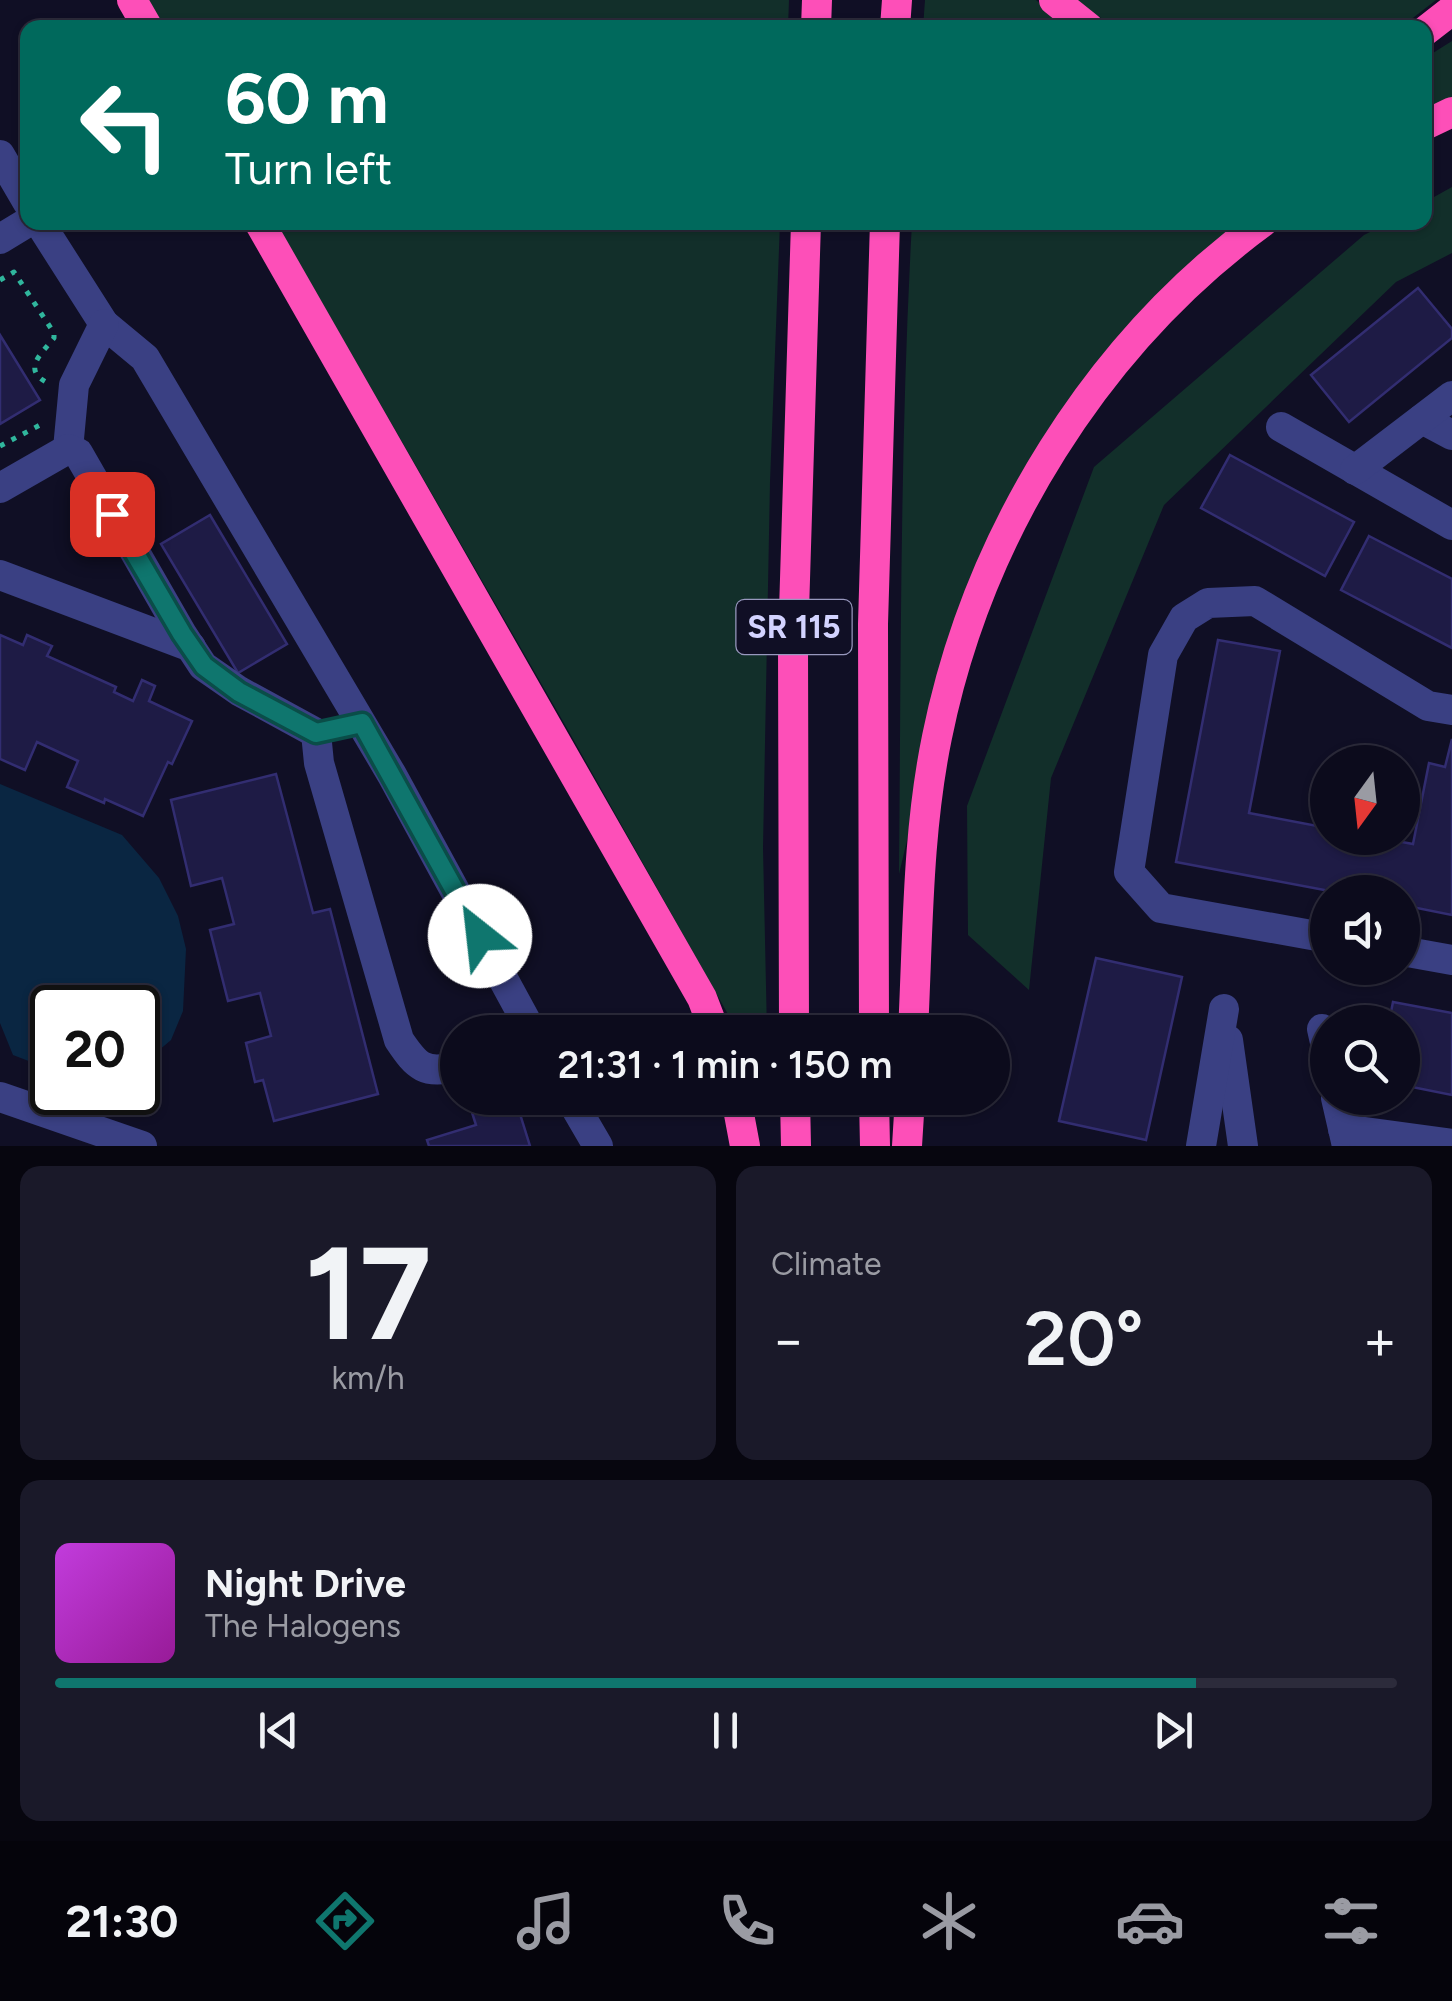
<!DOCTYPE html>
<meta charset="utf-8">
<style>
body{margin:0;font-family:Figtree,sans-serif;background:#1a1929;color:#f1f3f6;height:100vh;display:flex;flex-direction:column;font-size:38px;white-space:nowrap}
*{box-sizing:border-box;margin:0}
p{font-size:32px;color:#9a9ba3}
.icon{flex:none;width:55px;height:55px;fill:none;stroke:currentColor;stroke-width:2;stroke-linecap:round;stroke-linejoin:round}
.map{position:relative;height:1146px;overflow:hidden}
.drawer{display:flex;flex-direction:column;gap:20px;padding:20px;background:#07060f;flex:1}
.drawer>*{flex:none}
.guide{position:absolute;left:20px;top:20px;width:1412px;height:210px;border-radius:20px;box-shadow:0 2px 8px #0004,0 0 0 2px #2c2b3b;background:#00695c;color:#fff;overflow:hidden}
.needle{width:65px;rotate:195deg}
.tools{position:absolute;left:1310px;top:745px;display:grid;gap:20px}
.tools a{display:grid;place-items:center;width:110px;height:110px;border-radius:50%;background:#0c0b1c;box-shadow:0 2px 8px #0004,0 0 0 2px #2c2b3b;font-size:50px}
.speed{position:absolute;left:30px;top:985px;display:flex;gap:20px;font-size:50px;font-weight:700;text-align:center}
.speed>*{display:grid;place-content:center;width:130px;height:130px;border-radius:50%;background:#0c0b1c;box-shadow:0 2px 8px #0004,0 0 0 2px #2c2b3b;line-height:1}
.speed .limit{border:5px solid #111;border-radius:15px;background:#fff;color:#111}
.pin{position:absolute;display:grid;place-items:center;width:85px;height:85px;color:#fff;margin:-42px;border-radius:20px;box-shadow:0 5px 15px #0006}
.me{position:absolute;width:110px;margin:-55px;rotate:331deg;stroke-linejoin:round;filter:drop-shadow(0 0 8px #0008)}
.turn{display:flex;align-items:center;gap:35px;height:210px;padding:0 40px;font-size:45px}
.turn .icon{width:130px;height:130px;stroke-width:2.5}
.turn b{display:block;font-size:70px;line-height:85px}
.big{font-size:75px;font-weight:600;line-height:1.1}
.drawer .widget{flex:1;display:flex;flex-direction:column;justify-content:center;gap:15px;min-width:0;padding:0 35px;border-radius:20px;background:#1a1929}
.drawer .dial{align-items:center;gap:0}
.dial b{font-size:130px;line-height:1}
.song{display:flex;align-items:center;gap:30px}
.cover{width:120px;height:120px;border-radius:15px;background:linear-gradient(135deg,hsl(290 70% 55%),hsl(300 70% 35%))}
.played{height:10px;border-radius:5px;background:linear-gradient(90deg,#0f766e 85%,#2c2b3b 85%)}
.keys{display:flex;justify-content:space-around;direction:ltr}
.heat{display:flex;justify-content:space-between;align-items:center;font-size:55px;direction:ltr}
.drawer .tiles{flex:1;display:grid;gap:20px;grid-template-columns:1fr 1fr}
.widget:last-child{grid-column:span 2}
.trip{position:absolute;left:440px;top:1015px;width:570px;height:100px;border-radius:50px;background:#0c0b1c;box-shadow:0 2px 8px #0004,0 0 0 2px #2c2b3b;font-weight:600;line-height:100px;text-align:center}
.tab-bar{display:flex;height:160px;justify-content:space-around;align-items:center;background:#05040b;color:#9a9ba3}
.tab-bar .icon{width:70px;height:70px}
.tab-bar .active{color:#0f766e}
.tab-bar b{font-size:45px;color:#f1f3f6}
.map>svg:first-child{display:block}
.green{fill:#122f2a}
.water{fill:#0a2642}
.building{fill:#1e1b45;stroke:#322d71;stroke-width:2.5}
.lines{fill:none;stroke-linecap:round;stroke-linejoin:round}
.path{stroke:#30b69d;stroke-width:5;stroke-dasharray:5 8;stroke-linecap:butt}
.minor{stroke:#3a4083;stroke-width:30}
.highway{stroke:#fd4fb8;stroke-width:30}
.route-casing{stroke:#0a4d48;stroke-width:25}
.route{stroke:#0f766e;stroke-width:18}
.labels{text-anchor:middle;stroke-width:10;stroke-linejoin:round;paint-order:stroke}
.shield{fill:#100f25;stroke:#9898be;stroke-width:2.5}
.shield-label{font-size:32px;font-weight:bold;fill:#d3d3ff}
</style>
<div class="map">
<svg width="1452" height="1146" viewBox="0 0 1452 1146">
<rect width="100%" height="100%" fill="#100f25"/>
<g class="green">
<path d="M148,0H789L788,28H164Z"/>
<path d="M925,0H1036L1068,27L923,28Z"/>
<path d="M1075,0H1436L1400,28L1114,27Z"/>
<path d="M1452,41V101L1425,114V58Z"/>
<path d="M1452,187V253L1396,282L1164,505L1051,778L1029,990L968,935L967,806L1094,467L1364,235L1388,223L1425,222V202Z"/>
<path d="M276,223H780L770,482L763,848L767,1032H738L568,730Z"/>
<path d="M912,223H1248L1070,405L925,765L899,874C901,657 900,439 912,223Z"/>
</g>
<path class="water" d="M0,784L122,835L159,878L178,916L186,949L183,1011L171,1040L139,1067L138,1068V1008H52V1070L13,1055L0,1023Z"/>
<g class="building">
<path d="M1418,288L1452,329V338L1349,422L1311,375Z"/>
<path d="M0,335L40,400L0,424Z"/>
<path d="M1230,455L1354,522L1325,576L1201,508Z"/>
<path d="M210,515L287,644L238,673L161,544Z"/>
<path d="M1369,536L1452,579V648L1341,590Z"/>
<path d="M0,635L23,645L27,635L52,646L47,656L116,687L114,692L133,701L142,680L155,686L149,701L192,721L172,764L168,762L143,816L105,799L104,803L67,787L78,761L37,742L25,770L0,759Z"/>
<path d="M1218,640L1280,651L1249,813L1328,828V838H1380L1413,844L1429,763L1445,767L1452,739V915L1402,905V892H1335L1176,862Z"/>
<path d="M276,774L313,913L330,909L378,1094L274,1121L263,1080L255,1082L246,1043L271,1036L260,993L228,1001L210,930L234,924L222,878L191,886L171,800Z"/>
<path d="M1096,958L1182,977L1146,1140L1059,1121Z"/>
<path d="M1393,1002L1452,1013V1095L1402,1085V1022H1389Z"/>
<path d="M485,1098H515L530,1146H429L427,1140L476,1125L469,1103Z"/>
</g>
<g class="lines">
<g class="path">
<path d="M0,280L14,272L54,333V338C42,353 22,369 46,382"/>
<path d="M0,446L42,424"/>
</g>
<g class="minor">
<path d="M0,155L28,203"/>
<path d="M39,222L104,324L145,358L392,775L532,1032"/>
<path d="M0,239L28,222"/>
<path d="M1422,419L1452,435"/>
<path d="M1281,427L1452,525"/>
<path d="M68,449L74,385L104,324"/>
<path d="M1355,470L1452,396"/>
<path d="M0,488L68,449L78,453L182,634L203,666L239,691L316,733L319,763L399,1040C417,1067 425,1075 458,1066"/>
<path d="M0,575L191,647"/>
<path d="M1328,938L1161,908L1129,872L1163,655L1184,618L1208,603L1255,601L1428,706L1452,710"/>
<path d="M1402,951L1452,960"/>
<path d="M1322,1029L1328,1056"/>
<path d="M1228,1040L1243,1146"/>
<path d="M0,1097L142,1146"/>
<path d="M570,1098L598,1146"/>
<path d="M1336,1098L1347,1146"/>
<path d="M1343,1129L1452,1144"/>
<path d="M1201,1146L1224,1009"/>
</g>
<g class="highway">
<path d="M132,0L148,28"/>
<path d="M1054,0L1089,28"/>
<path d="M816,28L817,0"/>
<path d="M895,28L897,0"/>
<path d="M1425,31L1452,10"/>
<path d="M1425,125L1452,112"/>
<path d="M259,222L702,998L715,1032"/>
<path d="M794,1032L793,644L806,222"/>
<path d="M874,1032L873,624L885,222"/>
<path d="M913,1032C918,934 917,834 937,737C978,535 1096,344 1263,222"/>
<path d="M736,1098L745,1146"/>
<path d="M795,1098L796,1146"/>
<path d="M874,1098L875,1146"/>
<path d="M907,1146L910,1098"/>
</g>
</g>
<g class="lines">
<defs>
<path id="route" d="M112,514L182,634L204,666L239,692L316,733L362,723L480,936"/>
</defs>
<use href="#route" class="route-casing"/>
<use href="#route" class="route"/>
</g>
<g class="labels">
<rect class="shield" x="736.5" y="600" width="115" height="54" rx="8"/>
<g class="shield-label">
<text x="794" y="638">SR 115</text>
</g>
</g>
</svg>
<div class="tools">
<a><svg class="needle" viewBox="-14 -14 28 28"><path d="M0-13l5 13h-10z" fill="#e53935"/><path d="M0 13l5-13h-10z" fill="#9a9ba3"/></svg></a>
<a><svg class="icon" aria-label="sound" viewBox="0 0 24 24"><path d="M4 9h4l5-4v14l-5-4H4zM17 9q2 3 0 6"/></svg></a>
<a><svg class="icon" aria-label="search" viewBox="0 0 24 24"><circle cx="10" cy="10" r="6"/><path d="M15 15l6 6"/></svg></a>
</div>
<div class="speed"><div class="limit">20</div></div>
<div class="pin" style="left:112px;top:514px;background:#d93025"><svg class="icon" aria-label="arrive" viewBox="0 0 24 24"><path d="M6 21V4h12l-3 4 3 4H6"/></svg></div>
<svg class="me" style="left:480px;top:936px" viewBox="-20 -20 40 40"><circle r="19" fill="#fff"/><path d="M0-13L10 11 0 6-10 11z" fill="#0f766e"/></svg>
<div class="trip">21:31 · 1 min · 150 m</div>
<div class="guide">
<div class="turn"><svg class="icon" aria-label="left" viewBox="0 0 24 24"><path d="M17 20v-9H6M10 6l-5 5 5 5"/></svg><div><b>60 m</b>Turn left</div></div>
</div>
</div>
<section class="drawer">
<div class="tiles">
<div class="widget dial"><b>17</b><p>km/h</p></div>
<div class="widget"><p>Climate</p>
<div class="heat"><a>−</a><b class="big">20°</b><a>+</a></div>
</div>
<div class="widget">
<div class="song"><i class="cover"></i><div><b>Night Drive</b><p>The Halogens</p></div></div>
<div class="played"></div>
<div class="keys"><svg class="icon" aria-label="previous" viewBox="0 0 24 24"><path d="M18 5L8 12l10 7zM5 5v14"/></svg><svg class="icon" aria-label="pause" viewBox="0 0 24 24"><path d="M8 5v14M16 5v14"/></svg><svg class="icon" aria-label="next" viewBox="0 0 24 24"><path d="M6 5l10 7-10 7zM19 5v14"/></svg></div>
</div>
</div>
</section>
<nav class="tab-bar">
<b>21:30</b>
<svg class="icon active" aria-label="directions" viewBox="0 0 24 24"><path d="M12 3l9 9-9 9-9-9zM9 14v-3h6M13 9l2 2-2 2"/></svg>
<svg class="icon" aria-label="music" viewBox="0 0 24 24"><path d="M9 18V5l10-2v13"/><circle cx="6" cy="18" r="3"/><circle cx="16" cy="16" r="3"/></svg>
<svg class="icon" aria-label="phone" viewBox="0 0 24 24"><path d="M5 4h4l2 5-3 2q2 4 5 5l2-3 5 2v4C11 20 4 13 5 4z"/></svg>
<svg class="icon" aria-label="climate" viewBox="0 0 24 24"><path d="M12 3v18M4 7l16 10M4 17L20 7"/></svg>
<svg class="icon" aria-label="car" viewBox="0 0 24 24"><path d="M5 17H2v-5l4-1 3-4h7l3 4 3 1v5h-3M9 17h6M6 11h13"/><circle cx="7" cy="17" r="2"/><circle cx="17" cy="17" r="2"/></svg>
<svg class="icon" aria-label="filters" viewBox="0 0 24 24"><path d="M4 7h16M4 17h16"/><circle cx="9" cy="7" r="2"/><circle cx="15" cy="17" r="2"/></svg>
</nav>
